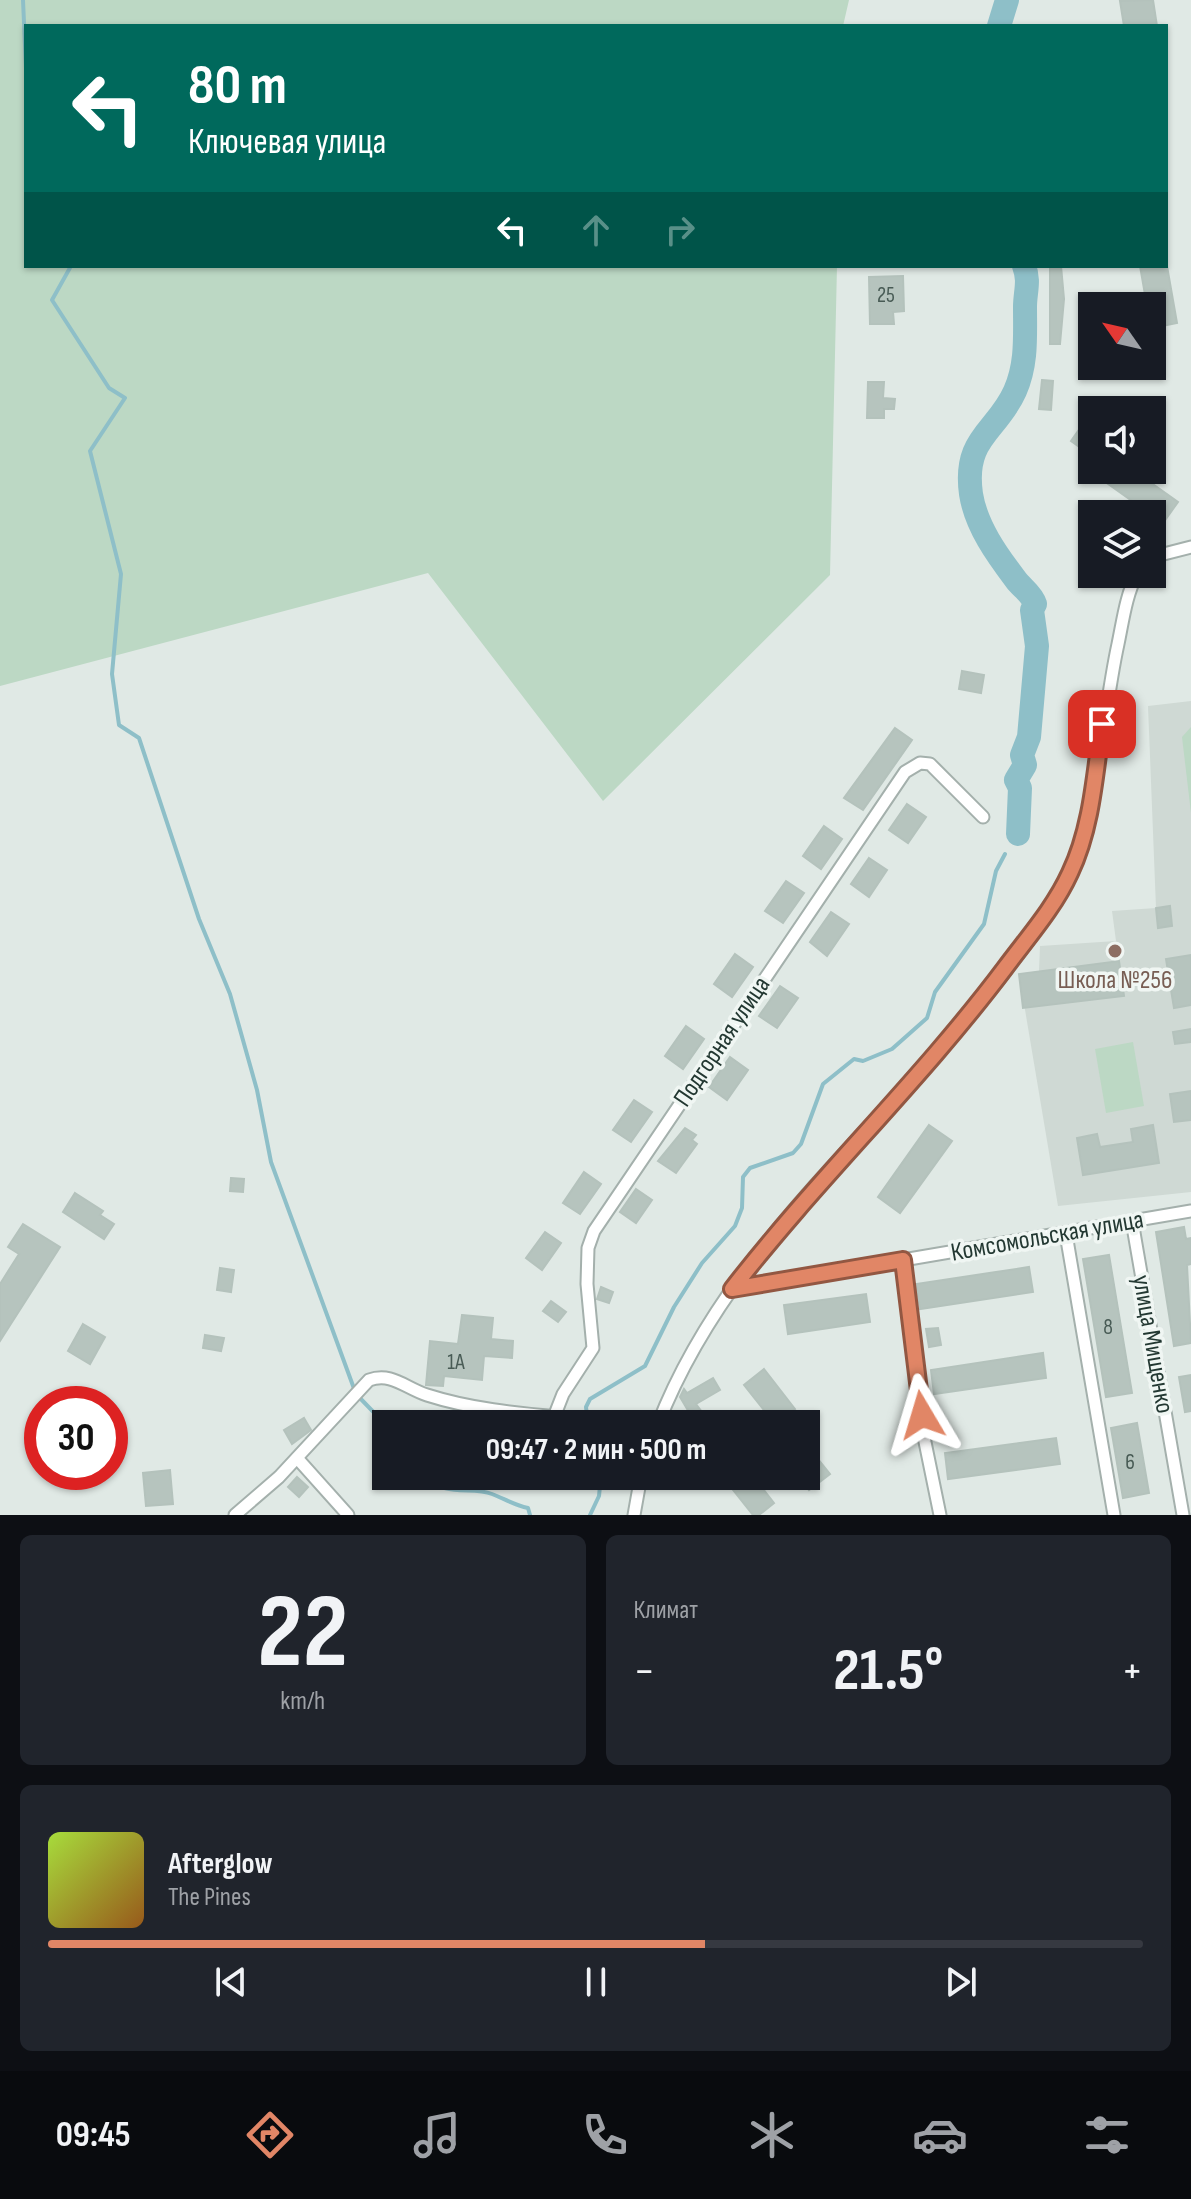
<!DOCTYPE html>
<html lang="ru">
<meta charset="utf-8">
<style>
body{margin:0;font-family:"Sofia Sans Condensed",sans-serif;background:#20242c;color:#f1f3f6;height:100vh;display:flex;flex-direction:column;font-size:30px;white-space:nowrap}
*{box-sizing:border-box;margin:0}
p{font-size:26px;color:#9ea1a6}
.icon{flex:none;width:44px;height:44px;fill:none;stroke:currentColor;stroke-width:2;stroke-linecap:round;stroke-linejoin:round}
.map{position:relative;height:1515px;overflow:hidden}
.sheet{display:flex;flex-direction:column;gap:20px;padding:20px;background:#0d0f14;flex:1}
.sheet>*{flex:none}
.top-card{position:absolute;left:24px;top:24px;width:1144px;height:244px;border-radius:0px;box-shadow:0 2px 6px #0004;background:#00695c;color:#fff;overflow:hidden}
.needle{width:52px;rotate:304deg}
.controls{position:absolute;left:1078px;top:292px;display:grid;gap:16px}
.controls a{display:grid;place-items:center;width:88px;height:88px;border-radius:0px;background:#171b24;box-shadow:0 2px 6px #0004;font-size:40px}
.speed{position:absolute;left:24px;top:1386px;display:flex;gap:16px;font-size:40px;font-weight:700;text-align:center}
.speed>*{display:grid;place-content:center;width:104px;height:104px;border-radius:50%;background:#171b24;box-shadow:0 2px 6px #0004;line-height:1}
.speed .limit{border:12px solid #d22;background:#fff;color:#111}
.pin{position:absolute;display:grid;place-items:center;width:68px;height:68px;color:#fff;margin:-34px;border-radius:16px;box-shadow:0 4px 12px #0006}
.me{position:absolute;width:88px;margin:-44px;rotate:353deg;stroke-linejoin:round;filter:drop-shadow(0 0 6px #0008)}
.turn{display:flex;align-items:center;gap:28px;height:168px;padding:0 32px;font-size:36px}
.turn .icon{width:104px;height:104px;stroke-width:2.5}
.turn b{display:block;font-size:56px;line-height:68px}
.lanes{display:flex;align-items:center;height:76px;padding:0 32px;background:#0003;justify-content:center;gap:40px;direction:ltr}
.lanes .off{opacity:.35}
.big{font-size:60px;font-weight:700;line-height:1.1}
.sheet .tile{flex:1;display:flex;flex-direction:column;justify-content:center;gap:12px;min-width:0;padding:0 28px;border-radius:12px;background:#20242c}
.sheet .dial{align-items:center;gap:0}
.dial b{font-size:104px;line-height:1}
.song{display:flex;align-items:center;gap:24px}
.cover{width:96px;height:96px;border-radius:12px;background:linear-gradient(135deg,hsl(80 70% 55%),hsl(30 70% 35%))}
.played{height:8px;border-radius:4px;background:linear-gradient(90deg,#e18666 60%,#363941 60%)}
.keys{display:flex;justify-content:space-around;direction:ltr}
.heat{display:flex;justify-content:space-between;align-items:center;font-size:44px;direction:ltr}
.sheet .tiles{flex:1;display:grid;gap:20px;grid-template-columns:1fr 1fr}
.tile:last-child{grid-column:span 2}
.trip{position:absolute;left:372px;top:1410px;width:448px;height:80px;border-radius:0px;background:#171b24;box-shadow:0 2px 6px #0004;font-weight:700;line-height:80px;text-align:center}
.tab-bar{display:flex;height:128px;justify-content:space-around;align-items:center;background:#090b0e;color:#9ea1a6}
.tab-bar .icon{width:56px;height:56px}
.tab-bar .selected{color:#e18666}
.tab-bar b{font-size:36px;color:#f1f3f6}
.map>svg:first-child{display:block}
.built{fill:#cfd9d4}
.green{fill:#bcd8c4}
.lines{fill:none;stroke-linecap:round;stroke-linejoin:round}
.stream{stroke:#8ebfc8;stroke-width:4}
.river{stroke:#8ebfc8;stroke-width:24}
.building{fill:#b6c4be;stroke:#b4c2bc;stroke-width:2}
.minor-casing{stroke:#a4b0ac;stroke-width:15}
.minor{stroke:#fff;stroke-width:11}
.route-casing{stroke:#925742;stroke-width:20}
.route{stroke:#e18666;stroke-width:14}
.education-dot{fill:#8d6e63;stroke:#f0f6f3;stroke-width:3}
.labels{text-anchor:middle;stroke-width:7;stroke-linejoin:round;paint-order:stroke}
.number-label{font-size:22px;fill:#485b55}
.education-label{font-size:26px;fill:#785e54;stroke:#f0f6f3}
.street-label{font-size:26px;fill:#233832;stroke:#f0f6f3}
</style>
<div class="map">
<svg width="1191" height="1515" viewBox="0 0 1191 1515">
<rect width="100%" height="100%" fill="#e0e9e5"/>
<path class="built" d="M1191,701V1192L1058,1206L1019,974L1039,971L1040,946L1116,941L1112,911L1156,908L1148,706Z"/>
<g class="green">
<path d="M0,0H849L843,26H26V266H837L830,575L603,801L428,573L0,686Z"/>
<path d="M1191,727V813L1182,737Z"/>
<path d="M1133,1042L1144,1106L1106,1113L1095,1049Z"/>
</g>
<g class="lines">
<g class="stream">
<path d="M23,0L26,68"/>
<path d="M71,266L52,300L109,388L125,398L90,451L121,574L112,674L119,725L139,738L199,919L230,994L257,1090L271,1162L356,1394L386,1425"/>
<path d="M588,1424L586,1407L590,1399L645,1366L674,1307L702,1263L735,1226L742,1208L743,1177L750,1168L793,1153L801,1144L823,1084L854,1059L863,1061L892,1049L927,1018L935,992L984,924L996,871L1005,854"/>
<path d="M427,1476C444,1498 471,1486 492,1494C505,1499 514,1505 528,1508L530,1515"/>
<path d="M590,1515L599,1496L601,1476"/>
</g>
<g class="river">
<path d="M999,26L1007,0"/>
<path d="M1018,834L1020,788L1016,780L1025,765L1022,755L1029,737L1037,646L1032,610L1035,604C1032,594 1022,588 1016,580C997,555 976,526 971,494C963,437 997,432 1015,391C1027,364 1025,337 1025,307C1025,292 1030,281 1024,266"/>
</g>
</g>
<g class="building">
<path d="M1153,0L1157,26H1124L1120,1Z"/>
<path d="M1050,266H1061L1064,299L1060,344H1050Z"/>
<path d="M1140,266H1167L1177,323L1152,328V306H1147Z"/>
<path d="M903,276L904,311L893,312L894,324H870L869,277Z"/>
<path d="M1042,380L1053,381L1051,410L1039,409Z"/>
<path d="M868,382H884L883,398L895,399L894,409H884V418H867Z"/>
<path d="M1085,421L1092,425V456L1071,441Z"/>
<path d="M1112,470H1133L1178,502L1163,523L1104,481Z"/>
<path d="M962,671L984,675L981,693L959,689Z"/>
<path d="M895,728L912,740L863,810L844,798Z"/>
<path d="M907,804L926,817L908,843L889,830Z"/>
<path d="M824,826L842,839L821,869L803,856Z"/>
<path d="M869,858L887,870L869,897L851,884Z"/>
<path d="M786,881L804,893L783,923L765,911Z"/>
<path d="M1170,906L1172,926L1158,928L1156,908Z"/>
<path d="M831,912L849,924L827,956L810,942Z"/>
<path d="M735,954L753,967L732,997L714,984Z"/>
<path d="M1191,955V1005L1174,1008L1166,959Z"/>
<path d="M1119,961L1124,996L1023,1008L1019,974Z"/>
<path d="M780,986L798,998L777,1028L759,1016Z"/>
<path d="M686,1026L704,1039L683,1069L665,1056Z"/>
<path d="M1191,1029V1042L1175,1044L1173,1032Z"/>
<path d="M730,1057L748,1070L727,1100L709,1087Z"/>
<path d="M1191,1091V1120L1174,1122L1170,1094Z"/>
<path d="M634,1100L652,1112L631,1142L613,1130Z"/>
<path d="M929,1125L952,1141L900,1213L878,1197Z"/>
<path d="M1153,1125L1159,1163L1083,1175L1077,1138L1097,1134L1100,1147L1133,1142L1131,1129Z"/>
<path d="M685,1128L696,1135L692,1140L697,1144L676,1173L658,1161Z"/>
<path d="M584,1172L601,1184L580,1214L563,1203Z"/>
<path d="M231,1178L244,1179L243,1192L230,1191Z"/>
<path d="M636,1189L652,1200L636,1223L620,1212Z"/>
<path d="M75,1193L103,1211L100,1215L114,1224L104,1239L63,1212Z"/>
<path d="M23,1224L60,1247L0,1341V1284L19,1254L8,1247Z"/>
<path d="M1184,1227L1186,1239L1191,1238V1264L1187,1265L1191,1343L1174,1346L1156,1232Z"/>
<path d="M545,1232L561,1243L542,1270L526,1258Z"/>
<path d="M1109,1255L1132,1393L1106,1397L1083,1259Z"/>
<path d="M1029,1267L1033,1292L920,1309L916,1284Z"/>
<path d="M220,1268L234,1270L231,1292L217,1290Z"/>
<path d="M601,1287L613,1292L609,1303L597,1299Z"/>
<path d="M866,1294L870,1322L788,1334L784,1305Z"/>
<path d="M551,1301L566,1312L558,1322L543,1311Z"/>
<path d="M462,1315L493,1318L491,1339L513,1341L512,1358L484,1356L482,1380L444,1376L443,1386L426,1385L430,1341L458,1344Z"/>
<path d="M83,1324L105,1337L90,1364L68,1351Z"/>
<path d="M938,1328L941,1345L929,1347L926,1329Z"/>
<path d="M205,1335L224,1338L221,1351L203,1348Z"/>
<path d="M1043,1353L1046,1378L934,1394L931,1370Z"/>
<path d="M764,1369L795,1409L785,1417L790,1424H775L744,1385Z"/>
<path d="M1191,1375V1411L1185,1412L1179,1377Z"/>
<path d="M713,1378L720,1390L696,1404L711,1424H696L680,1397L684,1389L687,1393Z"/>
<path d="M304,1418L311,1430L292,1444L284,1430Z"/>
<path d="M1137,1423L1149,1493L1123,1498L1111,1428Z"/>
<path d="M1056,1438L1060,1464L948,1479L945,1453Z"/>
<path d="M806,1444L830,1474L809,1490L798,1476H806Z"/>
<path d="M170,1470L173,1504L146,1506L143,1473Z"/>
<path d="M722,1476H753L774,1503L759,1515H753Z"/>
<path d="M297,1477L308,1487L299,1497L288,1487Z"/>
</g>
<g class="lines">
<defs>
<g id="minor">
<path d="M1152,557L1191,547"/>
<path d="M1132,1221L1183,1515"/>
<path d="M1066,1234L1114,1515"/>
<path d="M903,1260L1191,1211"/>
<path d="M732,1289L903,1260L925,1442L940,1515"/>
<path d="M554,1417L563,1394L593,1348L587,1284L588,1248L594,1231L905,772L920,763L930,764L983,817"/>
<path d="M658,1424C738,1218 936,1088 1052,906C1100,829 1099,731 1118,644C1123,620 1126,595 1137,574"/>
<path d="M297,1458L348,1515"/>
<path d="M235,1515L279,1477L369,1380C392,1372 405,1388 427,1395C477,1411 528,1414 580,1419"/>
<path d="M634,1515L641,1476"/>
</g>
</defs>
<use href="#minor" class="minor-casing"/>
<use href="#minor" class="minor"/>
</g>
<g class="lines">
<defs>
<path id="route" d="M922,1415L903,1260L732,1289C818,1178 921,1080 1005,968C1028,937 1054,908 1070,873C1092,827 1095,773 1102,724"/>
</defs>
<use href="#route" class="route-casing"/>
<use href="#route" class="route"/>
</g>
<circle class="education-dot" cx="1115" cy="951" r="8"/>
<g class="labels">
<g class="number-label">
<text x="886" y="302">25</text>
<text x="1108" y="1334">8</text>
<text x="456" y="1369">1А</text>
<text x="1130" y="1469">6</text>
</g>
<g class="education-label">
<text x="1115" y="988">Школа №256</text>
</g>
<g class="street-label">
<text transform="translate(721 1041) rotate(-56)" y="9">Подгорная улица</text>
<text transform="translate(1047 1235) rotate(-10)" y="9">Комсомольская улица</text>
<text transform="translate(1154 1344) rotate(80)" y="9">улица Мищенко</text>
</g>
</g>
</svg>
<div class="controls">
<a><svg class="needle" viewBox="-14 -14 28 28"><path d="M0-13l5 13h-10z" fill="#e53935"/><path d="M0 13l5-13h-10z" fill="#9ea1a6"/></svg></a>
<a><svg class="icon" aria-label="sound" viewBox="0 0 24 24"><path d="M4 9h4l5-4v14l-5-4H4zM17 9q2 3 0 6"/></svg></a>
<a><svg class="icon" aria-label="layers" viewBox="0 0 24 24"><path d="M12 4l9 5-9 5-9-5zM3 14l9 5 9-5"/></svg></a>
</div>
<div class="speed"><div class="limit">30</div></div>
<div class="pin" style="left:1102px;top:724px;background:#d93025"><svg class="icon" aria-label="arrive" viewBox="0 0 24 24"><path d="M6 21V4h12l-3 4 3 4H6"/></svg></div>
<svg class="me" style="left:922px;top:1415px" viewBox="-20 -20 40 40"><path d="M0-17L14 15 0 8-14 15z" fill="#e18666" stroke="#fff" stroke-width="4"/></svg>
<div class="trip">09:47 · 2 мин · 500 m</div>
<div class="top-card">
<div class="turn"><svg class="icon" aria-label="left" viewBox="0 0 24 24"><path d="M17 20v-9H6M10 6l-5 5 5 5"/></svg><div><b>80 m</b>Ключевая улица</div></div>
<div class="lanes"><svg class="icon" aria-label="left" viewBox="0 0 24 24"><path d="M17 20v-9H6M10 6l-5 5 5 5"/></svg><svg class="icon off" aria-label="ahead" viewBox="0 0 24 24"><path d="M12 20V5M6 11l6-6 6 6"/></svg><svg class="icon off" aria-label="right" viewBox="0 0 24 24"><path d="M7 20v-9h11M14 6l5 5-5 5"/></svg></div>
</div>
</div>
<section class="sheet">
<div class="tiles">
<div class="tile dial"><b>22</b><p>km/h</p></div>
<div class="tile"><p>Климат</p>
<div class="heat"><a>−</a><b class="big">21.5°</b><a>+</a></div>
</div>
<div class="tile">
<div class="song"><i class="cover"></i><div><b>Afterglow</b><p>The Pines</p></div></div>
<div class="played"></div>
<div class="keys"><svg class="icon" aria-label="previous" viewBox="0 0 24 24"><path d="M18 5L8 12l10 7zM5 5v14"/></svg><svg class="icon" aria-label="pause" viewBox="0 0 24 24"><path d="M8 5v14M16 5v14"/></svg><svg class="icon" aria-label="next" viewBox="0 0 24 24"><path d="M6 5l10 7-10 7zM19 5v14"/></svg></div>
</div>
</div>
</section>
<nav class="tab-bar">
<b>09:45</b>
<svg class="icon selected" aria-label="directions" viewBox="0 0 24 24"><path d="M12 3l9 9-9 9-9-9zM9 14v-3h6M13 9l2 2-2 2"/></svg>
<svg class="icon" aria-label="music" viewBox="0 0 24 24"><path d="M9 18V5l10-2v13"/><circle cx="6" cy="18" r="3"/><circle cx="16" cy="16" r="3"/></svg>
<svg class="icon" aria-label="phone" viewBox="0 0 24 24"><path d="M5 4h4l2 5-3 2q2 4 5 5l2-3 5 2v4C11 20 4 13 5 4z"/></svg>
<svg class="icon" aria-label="climate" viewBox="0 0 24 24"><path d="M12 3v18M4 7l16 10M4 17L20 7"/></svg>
<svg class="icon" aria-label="car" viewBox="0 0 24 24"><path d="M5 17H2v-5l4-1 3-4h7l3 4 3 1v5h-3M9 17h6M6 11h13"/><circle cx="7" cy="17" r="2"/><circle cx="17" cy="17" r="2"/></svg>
<svg class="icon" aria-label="filters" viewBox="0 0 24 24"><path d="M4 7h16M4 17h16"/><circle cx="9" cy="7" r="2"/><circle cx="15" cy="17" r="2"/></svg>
</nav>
